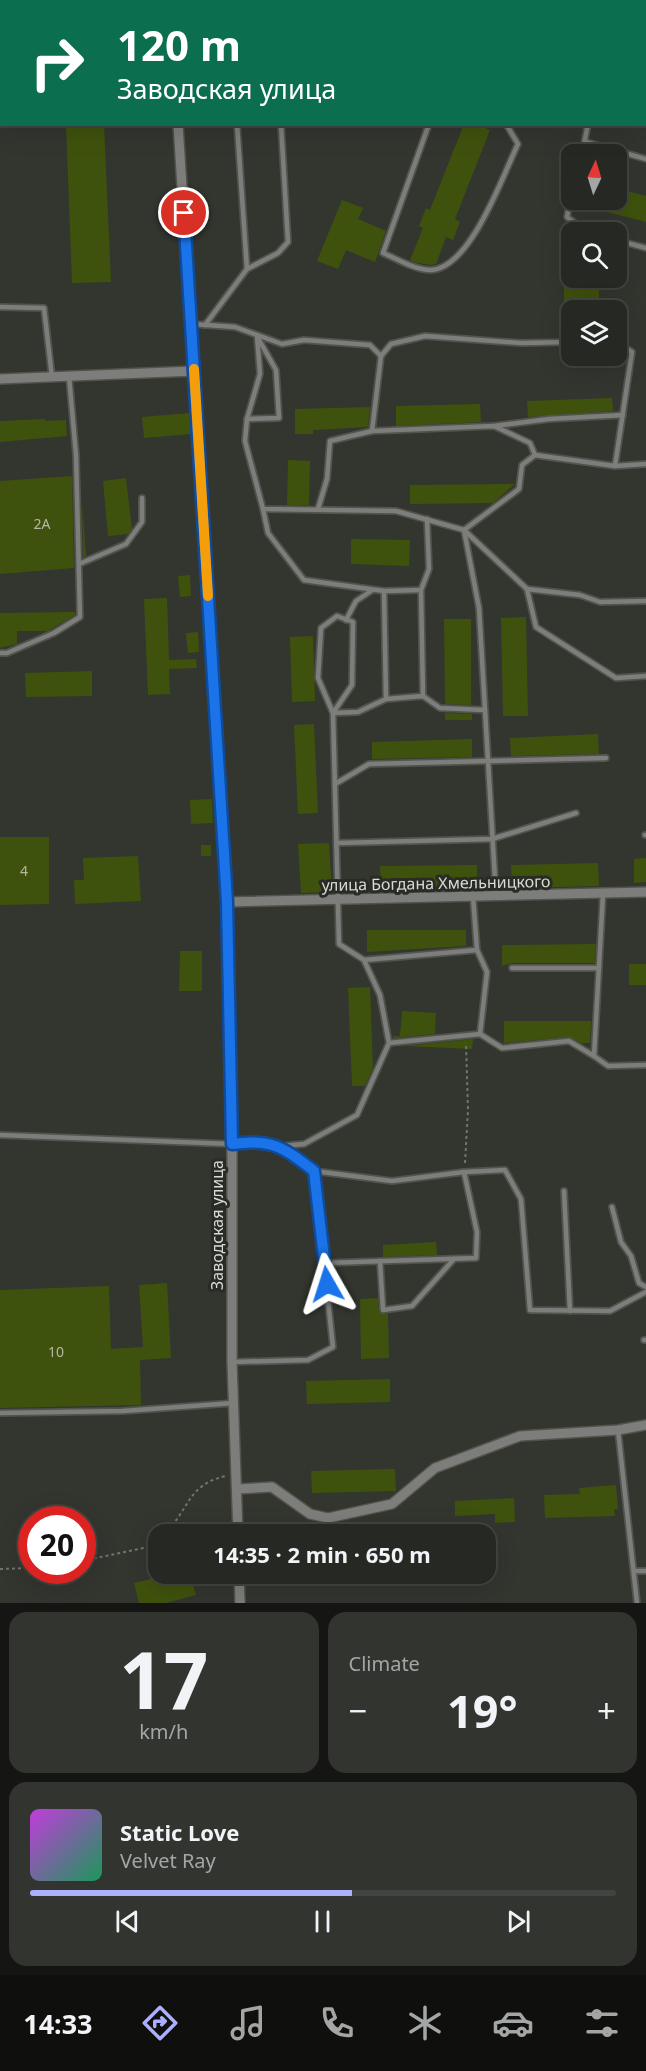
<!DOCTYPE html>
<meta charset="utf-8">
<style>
body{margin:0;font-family:"Noto Sans",sans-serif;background:#323430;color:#f1f3f6;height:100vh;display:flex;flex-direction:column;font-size:22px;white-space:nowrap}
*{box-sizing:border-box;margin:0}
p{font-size:20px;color:#a4a6a6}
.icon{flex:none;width:33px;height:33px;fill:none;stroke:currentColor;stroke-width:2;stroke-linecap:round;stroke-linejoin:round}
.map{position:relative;height:1603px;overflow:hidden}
.details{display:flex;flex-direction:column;gap:9px;padding:9px;background:#151613;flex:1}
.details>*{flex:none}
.banner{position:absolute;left:0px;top:0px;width:646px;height:126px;box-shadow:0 6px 24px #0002,0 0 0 2px #424441;background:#0b6e4f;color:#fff;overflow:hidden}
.needle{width:39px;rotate:4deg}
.controls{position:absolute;left:561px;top:144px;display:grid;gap:12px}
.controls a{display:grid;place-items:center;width:66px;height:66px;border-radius:12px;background:#262823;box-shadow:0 6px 24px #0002,0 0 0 2px #424441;font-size:30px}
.speed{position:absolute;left:18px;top:1506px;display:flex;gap:12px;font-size:30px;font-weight:700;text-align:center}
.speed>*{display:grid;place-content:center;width:78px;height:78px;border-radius:50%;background:#262823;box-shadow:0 6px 24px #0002,0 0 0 2px #424441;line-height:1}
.speed .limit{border:9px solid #d22;background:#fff;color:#111}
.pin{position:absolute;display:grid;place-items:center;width:51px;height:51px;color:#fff;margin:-26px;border:3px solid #fff;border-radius:50%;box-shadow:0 2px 6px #0007}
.me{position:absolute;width:66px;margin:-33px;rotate:354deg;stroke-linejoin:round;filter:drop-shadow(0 0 4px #0008)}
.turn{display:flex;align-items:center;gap:21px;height:126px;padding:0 18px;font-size:27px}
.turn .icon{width:78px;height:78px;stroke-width:2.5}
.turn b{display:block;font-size:42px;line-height:51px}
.big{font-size:45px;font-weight:700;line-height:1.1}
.details .widget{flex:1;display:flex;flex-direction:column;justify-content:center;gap:9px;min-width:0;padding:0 21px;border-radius:18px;background:#323430}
.details .dial{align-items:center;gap:0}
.dial b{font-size:78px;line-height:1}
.song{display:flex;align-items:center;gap:18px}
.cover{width:72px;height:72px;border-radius:9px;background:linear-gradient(135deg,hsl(290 70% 55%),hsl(150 70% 35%))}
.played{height:6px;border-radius:3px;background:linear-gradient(90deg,#acaffb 55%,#424441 55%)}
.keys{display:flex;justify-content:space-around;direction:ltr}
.heat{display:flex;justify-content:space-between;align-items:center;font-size:33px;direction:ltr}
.details .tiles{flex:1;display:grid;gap:9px;grid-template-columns:1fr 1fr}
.widget:last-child{grid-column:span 2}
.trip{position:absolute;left:148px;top:1524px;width:348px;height:60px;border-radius:18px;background:#262823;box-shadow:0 6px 24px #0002,0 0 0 2px #424441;font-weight:700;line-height:60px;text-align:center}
.dock{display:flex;height:96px;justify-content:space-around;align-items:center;background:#0f100e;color:#a4a6a6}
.dock .icon{width:42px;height:42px}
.dock .on{color:#acaffb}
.dock b{font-size:27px;color:#f1f3f6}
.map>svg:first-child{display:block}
.building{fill:#3f520d}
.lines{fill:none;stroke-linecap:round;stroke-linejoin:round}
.service-casing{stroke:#51534d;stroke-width:8}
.minor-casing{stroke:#51534d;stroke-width:12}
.tertiary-casing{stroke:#51534d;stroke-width:15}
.path{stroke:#72746e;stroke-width:2;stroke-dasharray:3 3;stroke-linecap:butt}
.service{stroke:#7d7e7b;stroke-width:4.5}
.minor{stroke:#7d7e7b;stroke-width:9}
.tertiary{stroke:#7d7e7b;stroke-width:12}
.route-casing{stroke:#114b97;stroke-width:15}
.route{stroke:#1a73e8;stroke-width:10}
.slow{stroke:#f59e0b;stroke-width:10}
.labels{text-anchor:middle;stroke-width:6;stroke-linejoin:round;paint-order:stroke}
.number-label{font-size:14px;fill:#b2b9a4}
.street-label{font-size:16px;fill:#d9dbd7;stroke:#292b25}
</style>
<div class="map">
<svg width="646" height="1603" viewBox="0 0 646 1603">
<rect width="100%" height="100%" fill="#33352f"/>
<g class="building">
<path d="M66,124H104L111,282L72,283Z"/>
<path d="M464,124H476L490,130L455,219L460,222L453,240L446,237L436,264L430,265L414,262L410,260L423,228L419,226L426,208L430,210Z"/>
<path d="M616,188L646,196V222L603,211L606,200H616Z"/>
<path d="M342,200L363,208L358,219L386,231L375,262L346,250L338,269L317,261Z"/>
<path d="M564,284L599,285V305L564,304Z"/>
<path d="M612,398L613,411L528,417L527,401Z"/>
<path d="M480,404L481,422L396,426V406Z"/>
<path d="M370,407L368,427L313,430V434H295V409Z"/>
<path d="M189,413L191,434L144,438L142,417Z"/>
<path d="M45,419V421L66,420L67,436L0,442V421Z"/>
<path d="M288,460L310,461L309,505H287Z"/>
<path d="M72,476L74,568L0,574V481Z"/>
<path d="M126,478L132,529L128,534L108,536L103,481Z"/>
<path d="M515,484L493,503L410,504V485Z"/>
<path d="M82,501L86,556L83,557Z"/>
<path d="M351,539L410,540L409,566L351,564Z"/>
<path d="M190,575L191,596L180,597L178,576Z"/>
<path d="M167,598L169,660L196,659L197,668L169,669L170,694L148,695L144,599Z"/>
<path d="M75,612V615L48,631H17V644L0,648V613Z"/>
<path d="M526,617L528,716H503L501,618Z"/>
<path d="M444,619H471V705L445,704Z"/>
<path d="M198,632L199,652L188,653L186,633Z"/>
<path d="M313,636L315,701L292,702L290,637Z"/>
<path d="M92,671V696L26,697L25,673Z"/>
<path d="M445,713L472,714V720H445Z"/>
<path d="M314,724L318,813L298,814L294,725Z"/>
<path d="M598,734L599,754L511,756L510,738Z"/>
<path d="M472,739V757L372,759V742Z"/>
<path d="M212,799L213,823L191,824L190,800Z"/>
<path d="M0,837H49V904L0,905Z"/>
<path d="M329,843L332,892L301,893L298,844Z"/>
<rect x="201" y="845" width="10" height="11"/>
<path d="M138,856L141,901L75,904L74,880H84L83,858Z"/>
<path d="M646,858V882L634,883V859Z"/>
<path d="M598,863L599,886L512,888L511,865Z"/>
<path d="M477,865V888L381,890L380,866Z"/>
<path d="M367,930H466V946L367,952Z"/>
<path d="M596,944L595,963H512L502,966V945Z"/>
<path d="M180,951H202V991H179Z"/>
<rect x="629" y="964" width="17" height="21"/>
<path d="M370,987L373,1068L365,1086H352L348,988Z"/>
<path d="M402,1011L436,1013L435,1034L393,1038V1036H400Z"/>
<path d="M504,1021H591L590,1043H581L569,1037L504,1043Z"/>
<path d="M473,1039L472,1049L405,1046Z"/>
<path d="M436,1242L437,1255L383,1257V1245Z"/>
<path d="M167,1283L171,1358L140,1360L141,1405L0,1408V1290L109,1286L111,1349L143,1347L139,1285Z"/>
<path d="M378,1298L379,1312L388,1314L389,1358L361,1359L360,1299Z"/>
<path d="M390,1379V1402L307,1404L306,1381Z"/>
<path d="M395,1469L396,1491L312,1493L311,1471Z"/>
<path d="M616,1485L618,1509H614L615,1516L545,1518L544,1495L580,1494L579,1488Z"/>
<path d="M514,1498L515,1522L495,1523V1514L455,1516V1501Z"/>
<path d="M170,1574H190L196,1595L166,1603H139L134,1583Z"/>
</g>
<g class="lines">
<defs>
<g id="service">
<path d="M486,2L487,0"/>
<path d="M606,2L607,0"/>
<path d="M429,124L383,253C397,259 415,270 431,270C471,268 503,175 518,144L506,124"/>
<path d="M586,142L646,159"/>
<path d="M582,154L588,124"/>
<path d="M572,191L567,217L587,232"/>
<path d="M616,240L646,248"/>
<path d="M247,269L278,253L288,242L281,124"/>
<path d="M0,307L44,308L52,377"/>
<path d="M192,324L235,327L282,344L304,340L370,345L381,356"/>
<path d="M205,325L247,269L237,124"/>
<path d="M257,335L260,374L247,419L245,441L263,509L396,511L464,530L479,608L496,896"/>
<path d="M247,419L279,418L276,370L258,338"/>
<path d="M494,426L549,419L623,415"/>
<path d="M372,431L381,356L391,344L425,336L521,343L572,342"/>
<path d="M535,455L522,465L519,489L464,530L527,589L536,627L616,678L646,676"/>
<path d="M615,466L632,352L616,342"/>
<path d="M263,509L268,533L304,580L384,591L421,590"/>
<path d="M318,509L327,479L330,441L372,431L494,426L530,443L535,455L615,466L646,464"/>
<path d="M79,564L126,544L142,522V498"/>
<path d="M527,589L580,595L600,602L646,601"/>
<path d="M384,591L386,699"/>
<path d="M346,620L356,601L371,591"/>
<path d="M0,653H7L54,633L80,617L76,455L69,376"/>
<path d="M423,696L421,590L429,569L427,519"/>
<path d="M333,713L358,712L386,699L423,696L440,708L485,710"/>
<path d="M335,784L369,764L606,758"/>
<path d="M645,835H646"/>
<path d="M337,843L492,839L576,813"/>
<path d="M603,894L594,1056L608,1066L646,1065"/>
<path d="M473,896L477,950L487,972L480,1034"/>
<path d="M364,960L477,950"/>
<path d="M512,968H599"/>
<path d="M389,1043L480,1034L502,1048L569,1041L594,1056"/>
<path d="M0,1135L232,1144L254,1140L282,1146L314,1171L392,1181L464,1172L505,1170L521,1199L530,1310L610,1311L646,1292"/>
<path d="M282,1146L304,1144L357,1115L389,1043L380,995L364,960L339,944L333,713L318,678L321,628L337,616L353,622L352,685L333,713"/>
<path d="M564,1191L570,1311"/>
<path d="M612,1207L621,1242L631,1256L639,1283L646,1287"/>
<path d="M380,1261L383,1310L412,1306L454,1259"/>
<path d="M325,1263L476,1258L477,1232L464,1172"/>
<path d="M644,1340H646"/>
<path d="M232,1362L308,1360L333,1347L314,1171"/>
<path d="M0,1413L123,1411L234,1403"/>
<path d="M618,1430L637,1603"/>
<path d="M634,1571H646"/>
</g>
<g id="minor">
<path d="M169,0V2"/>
<path d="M178,124L227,902L232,1144V1362L238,1534"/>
<path d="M0,379L194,371"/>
<path d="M227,902L646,892"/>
<path d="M237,1489L272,1487L310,1514L328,1518L392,1504L435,1468L520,1436L618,1430L646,1425"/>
<path d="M239,1574L240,1603"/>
</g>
<g id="tertiary">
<path d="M545,0L549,2"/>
<path d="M645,36H646"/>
</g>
</defs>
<use href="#service" class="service-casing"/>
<use href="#minor" class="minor-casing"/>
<use href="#tertiary" class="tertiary-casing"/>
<g class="path">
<path d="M465,1163L468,1110L466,1043"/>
<path d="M163,1534C190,1512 185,1485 226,1476"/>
<path d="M82,1561L148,1547L159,1538"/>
<path d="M0,1569L32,1568"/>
</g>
<use href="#service" class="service"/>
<use href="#minor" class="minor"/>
<use href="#tertiary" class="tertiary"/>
</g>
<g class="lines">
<defs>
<path id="route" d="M184,213L227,902L232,1144C272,1138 284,1148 314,1171L327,1284"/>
</defs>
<use href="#route" class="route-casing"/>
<use href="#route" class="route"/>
<path class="slow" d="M194,369L208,596"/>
</g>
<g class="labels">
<g class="number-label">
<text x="42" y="529">2А</text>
<text x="24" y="876">4</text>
<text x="56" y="1357">10</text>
</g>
<g class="street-label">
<text transform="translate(436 883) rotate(-1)" y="6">улица Богдана Хмельницкого</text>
<text transform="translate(217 1225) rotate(-90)" y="6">Заводская улица</text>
</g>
</g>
</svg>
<div class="controls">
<a><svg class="needle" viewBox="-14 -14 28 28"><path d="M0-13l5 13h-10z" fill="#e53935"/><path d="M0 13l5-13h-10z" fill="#a4a6a6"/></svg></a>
<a><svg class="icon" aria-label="search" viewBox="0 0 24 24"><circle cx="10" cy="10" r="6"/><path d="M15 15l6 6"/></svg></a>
<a><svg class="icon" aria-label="layers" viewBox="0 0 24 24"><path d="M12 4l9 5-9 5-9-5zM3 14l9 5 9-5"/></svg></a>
</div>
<div class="speed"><div class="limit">20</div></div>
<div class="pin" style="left:184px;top:213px;background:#d93025"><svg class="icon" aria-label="arrive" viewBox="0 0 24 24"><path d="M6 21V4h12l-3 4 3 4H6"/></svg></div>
<svg class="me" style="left:327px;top:1284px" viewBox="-20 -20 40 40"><path d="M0-17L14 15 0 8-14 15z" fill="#1a73e8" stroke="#fff" stroke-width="4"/></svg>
<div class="trip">14:35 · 2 min · 650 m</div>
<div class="banner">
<div class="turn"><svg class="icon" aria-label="right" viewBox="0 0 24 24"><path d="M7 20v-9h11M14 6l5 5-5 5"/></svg><div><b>120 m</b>Заводская улица</div></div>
</div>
</div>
<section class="details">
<div class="tiles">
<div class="widget dial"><b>17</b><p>km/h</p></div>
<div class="widget"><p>Climate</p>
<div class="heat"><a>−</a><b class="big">19°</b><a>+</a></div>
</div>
<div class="widget">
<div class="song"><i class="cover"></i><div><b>Static Love</b><p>Velvet Ray</p></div></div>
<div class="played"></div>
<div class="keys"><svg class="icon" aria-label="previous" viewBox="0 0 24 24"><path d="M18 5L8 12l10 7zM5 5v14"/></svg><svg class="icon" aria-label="pause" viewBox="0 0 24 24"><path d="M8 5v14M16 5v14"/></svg><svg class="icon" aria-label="next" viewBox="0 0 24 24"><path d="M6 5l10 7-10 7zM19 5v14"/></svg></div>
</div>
</div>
</section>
<nav class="dock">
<b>14:33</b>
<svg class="icon on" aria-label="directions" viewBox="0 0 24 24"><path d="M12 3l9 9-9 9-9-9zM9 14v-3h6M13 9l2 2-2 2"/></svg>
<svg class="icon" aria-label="music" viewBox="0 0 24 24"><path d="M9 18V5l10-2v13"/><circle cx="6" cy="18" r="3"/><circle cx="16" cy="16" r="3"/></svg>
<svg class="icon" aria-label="phone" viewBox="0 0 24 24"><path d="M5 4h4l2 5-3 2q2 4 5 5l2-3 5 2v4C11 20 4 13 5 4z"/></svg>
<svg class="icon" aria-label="climate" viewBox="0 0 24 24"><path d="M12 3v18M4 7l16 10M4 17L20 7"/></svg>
<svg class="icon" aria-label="car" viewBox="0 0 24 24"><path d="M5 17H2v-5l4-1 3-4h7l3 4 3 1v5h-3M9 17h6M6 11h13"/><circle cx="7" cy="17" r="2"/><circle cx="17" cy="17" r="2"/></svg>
<svg class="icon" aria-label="filters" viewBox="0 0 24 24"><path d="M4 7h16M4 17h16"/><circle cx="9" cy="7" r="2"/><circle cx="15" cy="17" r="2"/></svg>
</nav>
